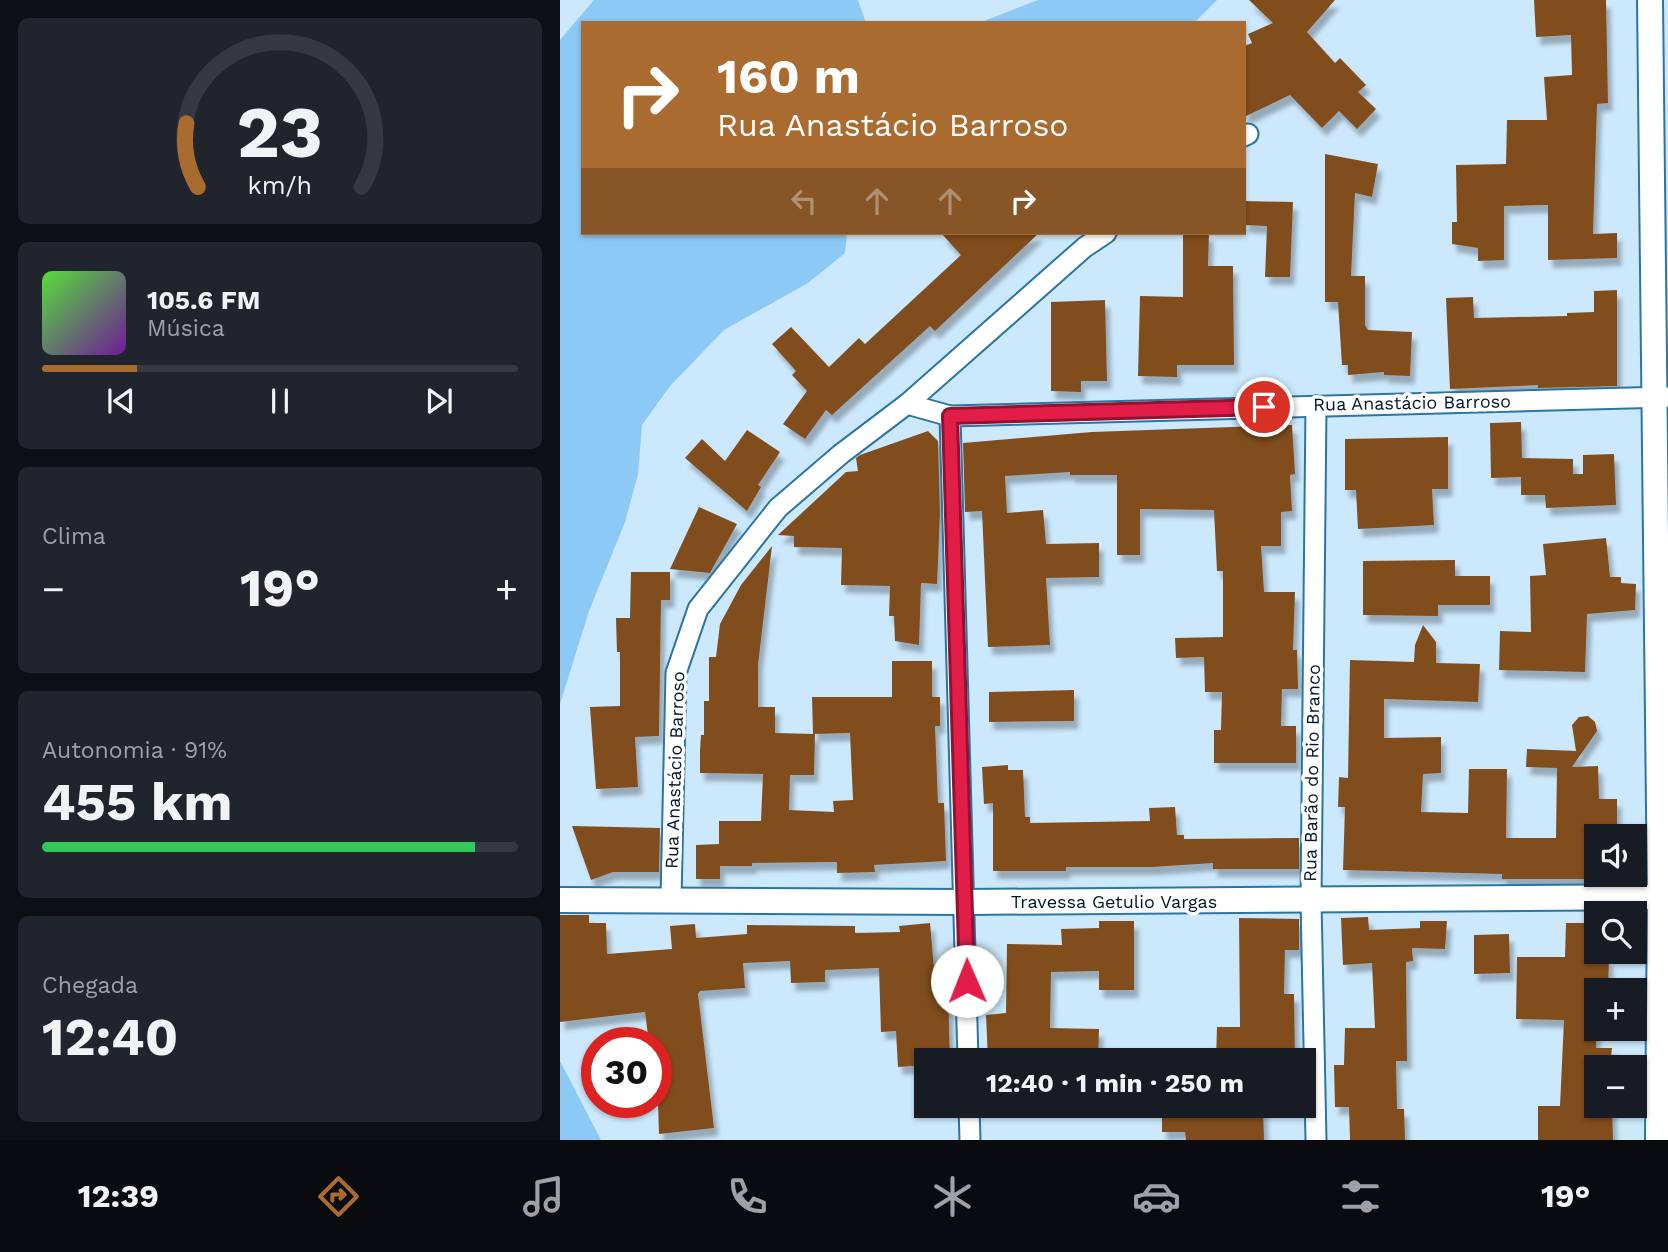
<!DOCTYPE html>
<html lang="pt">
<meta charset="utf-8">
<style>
body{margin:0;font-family:"Work Sans",sans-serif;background:#20242c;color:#f1f3f6;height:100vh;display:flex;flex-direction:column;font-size:26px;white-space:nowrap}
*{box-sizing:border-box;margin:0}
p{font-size:23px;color:#9ea1a6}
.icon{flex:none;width:38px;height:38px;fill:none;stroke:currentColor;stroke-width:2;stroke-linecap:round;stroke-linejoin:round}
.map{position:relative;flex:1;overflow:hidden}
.drawer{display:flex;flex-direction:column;gap:18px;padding:18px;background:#0d0f14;width:560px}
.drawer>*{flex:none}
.guide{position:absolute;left:21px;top:21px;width:665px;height:214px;border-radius:0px;box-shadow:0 2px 5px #0004;background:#aa6b31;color:#fff;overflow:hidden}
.controls{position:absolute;left:1024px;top:824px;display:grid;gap:14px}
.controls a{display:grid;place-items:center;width:63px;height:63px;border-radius:0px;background:#171b24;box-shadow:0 2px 5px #0004;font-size:35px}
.speed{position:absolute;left:21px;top:1027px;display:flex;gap:14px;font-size:35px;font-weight:700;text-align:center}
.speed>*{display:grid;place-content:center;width:91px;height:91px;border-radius:50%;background:#171b24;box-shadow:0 2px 5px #0004;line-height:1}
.speed .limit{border:10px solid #d22;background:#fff;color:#111}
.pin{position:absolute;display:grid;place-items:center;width:60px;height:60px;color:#fff;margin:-30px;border:4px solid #fff;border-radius:50%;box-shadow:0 2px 7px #0007}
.me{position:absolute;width:77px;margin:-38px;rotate:359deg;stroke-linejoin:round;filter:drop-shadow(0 0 5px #0008)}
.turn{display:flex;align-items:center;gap:24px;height:147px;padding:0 21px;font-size:32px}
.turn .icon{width:91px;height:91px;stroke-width:2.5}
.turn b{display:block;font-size:49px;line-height:60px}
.lanes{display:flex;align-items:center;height:66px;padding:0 21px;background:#0003;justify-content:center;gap:35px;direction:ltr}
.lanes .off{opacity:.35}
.big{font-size:52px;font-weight:700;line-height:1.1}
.drawer .tile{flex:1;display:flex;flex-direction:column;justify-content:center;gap:10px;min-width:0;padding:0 24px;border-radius:10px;background:#20242c}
.drawer .dial{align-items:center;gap:0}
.dial svg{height:182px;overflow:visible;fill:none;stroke:#363941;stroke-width:7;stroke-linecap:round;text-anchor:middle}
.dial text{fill:#f1f3f6;stroke:none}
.song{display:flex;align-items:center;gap:21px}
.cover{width:84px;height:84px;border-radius:10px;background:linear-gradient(135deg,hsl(110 70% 55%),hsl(280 70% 35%))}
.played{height:7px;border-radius:4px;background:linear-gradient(90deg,#aa6b31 20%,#363941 20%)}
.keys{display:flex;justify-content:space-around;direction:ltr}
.heat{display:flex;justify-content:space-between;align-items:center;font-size:38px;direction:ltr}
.charge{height:10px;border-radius:5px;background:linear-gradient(90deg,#34c759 91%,#363941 0)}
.trip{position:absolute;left:354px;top:1048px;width:402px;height:70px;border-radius:0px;background:#171b24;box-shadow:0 2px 5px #0004;font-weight:700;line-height:70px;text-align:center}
.dock{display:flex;height:112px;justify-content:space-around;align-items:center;background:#090b0e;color:#9ea1a6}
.dock .icon{width:49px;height:49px}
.dock .on{color:#aa6b31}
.dock b{font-size:32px;color:#f1f3f6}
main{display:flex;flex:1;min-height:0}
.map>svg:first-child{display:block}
.green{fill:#8cc9f5}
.building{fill:#814e1f;filter:url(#shadow)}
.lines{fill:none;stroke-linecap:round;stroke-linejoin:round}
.minor-casing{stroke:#2b75a3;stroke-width:23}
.tertiary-casing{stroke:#2b75a3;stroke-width:28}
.minor{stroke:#fff;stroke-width:19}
.tertiary{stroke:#fff;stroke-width:24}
.route-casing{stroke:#92132f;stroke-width:18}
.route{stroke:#e11d48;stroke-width:12}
.labels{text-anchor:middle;stroke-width:7;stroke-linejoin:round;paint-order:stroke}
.street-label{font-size:18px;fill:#001628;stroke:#fff}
</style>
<main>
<section class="drawer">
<div class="tile dial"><svg viewBox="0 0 100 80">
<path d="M14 69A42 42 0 1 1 86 69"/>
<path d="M14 69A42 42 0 0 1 9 41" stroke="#aa6b31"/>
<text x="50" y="56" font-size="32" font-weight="700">23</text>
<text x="50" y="72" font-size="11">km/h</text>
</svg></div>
<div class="tile">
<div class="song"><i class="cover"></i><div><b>105.6 FM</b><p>Música</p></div></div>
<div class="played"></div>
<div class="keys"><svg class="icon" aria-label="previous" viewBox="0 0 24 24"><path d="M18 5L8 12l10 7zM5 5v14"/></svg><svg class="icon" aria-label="pause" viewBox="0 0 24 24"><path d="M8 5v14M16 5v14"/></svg><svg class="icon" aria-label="next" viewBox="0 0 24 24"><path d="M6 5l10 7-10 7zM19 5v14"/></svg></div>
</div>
<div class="tile"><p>Clima</p>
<div class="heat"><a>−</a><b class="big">19°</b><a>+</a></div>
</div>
<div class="tile"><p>Autonomia · 91%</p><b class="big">455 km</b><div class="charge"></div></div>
<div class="tile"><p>Chegada</p><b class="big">12:40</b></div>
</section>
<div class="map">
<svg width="1108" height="1140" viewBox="0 0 1108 1140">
<defs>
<filter id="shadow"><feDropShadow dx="4.5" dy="8" stdDeviation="2" flood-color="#0004"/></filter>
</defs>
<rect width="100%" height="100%" fill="#cce8fc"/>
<g class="green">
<path d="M34,0H298L306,23H23V233H287L285,253L248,283L164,330L110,386L82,425L78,474L65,522L29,611L0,704V40Z"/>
<path d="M478,0H657L634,23H419Z"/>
<path d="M0,1061L41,1140H0Z"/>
</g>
<g class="building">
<path d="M689,0H775L747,32L775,63L780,58L806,85L798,92L816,109L797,129L779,111L762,128L730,95L684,117V46L692,43L688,34L713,23Z"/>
<path d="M974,0H1046L1048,103L1037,104L1033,234L1057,233V258L988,260V205L944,206V260L918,261V248L892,244V222H897L896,165L946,164L947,120H987L984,77L1012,75L1011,35L976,37Z"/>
<path d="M765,154L818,164L812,197L795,193L791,276H805V325L808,330L852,332L850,376L824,375V372L788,375V365H782L778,302H765Z"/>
<path d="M684,201L733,202L730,277H705L707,226L684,225Z"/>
<path d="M381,233H479L375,331L370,326L272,415L266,410L245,439L223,424L247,391L232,375L236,371L212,344L231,327L269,367L299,338L305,344L401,255Z"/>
<path d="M623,233H649L648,266H673L674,365H617V377L578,376L580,296L623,297Z"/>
<path d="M1057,290V386L978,388V385L890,389L886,298L913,297L914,318L1007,316V313L1034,312V291Z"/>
<path d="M545,300L547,381H521V392L491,391V302Z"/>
<path d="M961,422L962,458L1013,459V474H1023V455L1054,454L1056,505L986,508L985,495H961V477L931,478L930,423Z"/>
<path d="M732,425L735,474L730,475L732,511L721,512V546H701L704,592H735L733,650H737L738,689H722L721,726H736V763H654V730H661L662,692H645L644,657L616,658L615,638L663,637V571H657L654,510L580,509V555H557V475H510V472L445,476L447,513L483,510L486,544L539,543V577L486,578L490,645L428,647L422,511L405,512L403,443L532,432Z"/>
<path d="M187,430L220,452L198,485L201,487L187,511L125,458L142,439L165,461Z"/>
<path d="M368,431L378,441L380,513L377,584L361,583L359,645L335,641L334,616H329L330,586L281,585L282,548L234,547V536L218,535L286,472L298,471L296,458L300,455Z"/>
<path d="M888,437V489H872L874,525L798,529L796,490H785V439Z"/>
<path d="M139,507L177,524L150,573L110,569Z"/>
<path d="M1046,538L1050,577H1061V583L1076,584L1075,610L1027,614L1025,672L939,670L940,631L971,632L970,576L986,575L983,544Z"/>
<path d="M212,546L198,665V707H215V733L255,734L254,775H230L229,810L274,812L273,801L293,800L290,733L253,734L252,697H332V661H372V697H380V726H375L378,803H384L386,861L314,865L315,872L277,873V862L192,863V866H160V879H136V845L159,844V821H201L203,774L140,773V750L141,735H144V701H149V657H156L160,624L181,585Z"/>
<path d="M895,560V576H930V605H878V616L803,615V561Z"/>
<path d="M71,572H110V600H101L99,736L75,737L78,787L36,789L30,707L60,706V652H57L56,618H70Z"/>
<path d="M863,625L876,642V663L920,664L918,702L824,699V738L881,737V773L863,774L861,812L908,813L909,769H947L946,838H996L997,768L966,767L967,749L1016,751L1012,725L1019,717L1028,716L1035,722L1037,731L1012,767L1038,766L1039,799H1057V836H1036V879H942V874L783,870L785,807H778L779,777L788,778L790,660L854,662L855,645Z"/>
<path d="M514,690V721L429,722V692Z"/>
<path d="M448,765V770H463L465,817H470V823L590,821L589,808L615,807L617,835H624V839L739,838V869H653V863L592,867H506V871H433V803L424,804L422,767Z"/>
<path d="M12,826L100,828L99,872H53L31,880Z"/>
<path d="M0,915H29V923H46L47,954L112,949L110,926L135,924L136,938L187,934V925L295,926V933L340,932L339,926L370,923L376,992L388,991L390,1060H366V1065L338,1067L336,1031L321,1032L319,968L265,970V982L231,983L230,961L183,963L185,988L140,991L138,994L154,1128L99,1134L96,1043H89L85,1012L0,1022Z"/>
<path d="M808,917L809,930L860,928V921H887L885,949L852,948L853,961L846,962L847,1061H836L837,1109H844L845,1140H790L789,1107H775L774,1065H784L785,1028H815L812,963L783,965L781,918Z"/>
<path d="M679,918L739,919V950H725L724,994H734L735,1060H656L657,1027H680Z"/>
<path d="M539,921H574V990H539V971L491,972L490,1028L539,1029L538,1060H428L426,1015L446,1013L447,944L502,945L501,929L539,928Z"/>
<path d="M1006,923H1036V958H1049L1048,990H1036V1048H1052L1050,1068H1036V1106H1052L1053,1140H978V1106H1000L1004,1020L956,1019L957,957H1005Z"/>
<path d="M949,934L950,973L914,974V935Z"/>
<path d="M703,1108L704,1140H626L625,1132H602V1111Z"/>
</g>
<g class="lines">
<defs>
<g id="minor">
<path d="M684,136L688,134"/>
<path d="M347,404L525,247L546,233"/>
<path d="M390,416L408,1060"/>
<path d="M111,900L116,673L138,609L218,508L281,454L347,404L390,416L1108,397"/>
<path d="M409,1106L410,1140"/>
<path d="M756,1140L751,901L756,406"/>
</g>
<g id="tertiary">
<path d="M1090,0L1100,897L1098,1140"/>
<path d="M0,900L405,902L1108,897"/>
</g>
</defs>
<use href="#minor" class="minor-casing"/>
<use href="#tertiary" class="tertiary-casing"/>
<use href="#minor" class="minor"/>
<use href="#tertiary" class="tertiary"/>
</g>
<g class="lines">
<defs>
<path id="route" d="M407,981L390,416L704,407"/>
</defs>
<use href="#route" class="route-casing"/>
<use href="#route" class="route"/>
</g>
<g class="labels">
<g class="street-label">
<text transform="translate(852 403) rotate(-1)" y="6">Rua Anastácio Barroso</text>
<text transform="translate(115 770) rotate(-88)" y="6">Rua Anastácio Barroso</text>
<text transform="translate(752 773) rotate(-89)" y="6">Rua Barão do Rio Branco</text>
<text x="554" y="908">Travessa Getulio Vargas</text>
</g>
</g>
</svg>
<div class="controls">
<a><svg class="icon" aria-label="sound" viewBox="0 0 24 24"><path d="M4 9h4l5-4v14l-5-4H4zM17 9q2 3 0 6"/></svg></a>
<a><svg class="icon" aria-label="search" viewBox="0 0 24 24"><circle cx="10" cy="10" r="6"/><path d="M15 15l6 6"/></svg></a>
<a>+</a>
<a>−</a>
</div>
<div class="speed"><div class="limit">30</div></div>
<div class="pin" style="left:704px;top:407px;background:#d93025"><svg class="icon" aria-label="arrive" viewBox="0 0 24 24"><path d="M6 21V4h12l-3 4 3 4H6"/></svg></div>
<svg class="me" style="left:407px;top:981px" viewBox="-20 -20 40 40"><circle r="19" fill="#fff"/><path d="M0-13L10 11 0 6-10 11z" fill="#e11d48"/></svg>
<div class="trip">12:40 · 1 min · 250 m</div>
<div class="guide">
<div class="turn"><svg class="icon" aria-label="right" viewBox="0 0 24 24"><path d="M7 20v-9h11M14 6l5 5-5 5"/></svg><div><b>160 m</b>Rua Anastácio Barroso</div></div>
<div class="lanes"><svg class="icon off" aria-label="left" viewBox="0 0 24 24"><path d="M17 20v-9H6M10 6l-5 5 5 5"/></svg><svg class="icon off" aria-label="ahead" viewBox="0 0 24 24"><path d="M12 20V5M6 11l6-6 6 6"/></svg><svg class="icon off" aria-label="ahead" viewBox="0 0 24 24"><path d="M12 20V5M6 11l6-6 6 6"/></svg><svg class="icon" aria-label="right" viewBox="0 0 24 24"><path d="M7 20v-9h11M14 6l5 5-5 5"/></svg></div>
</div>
</div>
</main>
<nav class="dock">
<b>12:39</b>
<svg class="icon on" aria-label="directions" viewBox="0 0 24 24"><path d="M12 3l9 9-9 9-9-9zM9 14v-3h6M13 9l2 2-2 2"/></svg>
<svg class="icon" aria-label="music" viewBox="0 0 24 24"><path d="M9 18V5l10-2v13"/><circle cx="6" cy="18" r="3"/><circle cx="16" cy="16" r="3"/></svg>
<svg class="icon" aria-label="phone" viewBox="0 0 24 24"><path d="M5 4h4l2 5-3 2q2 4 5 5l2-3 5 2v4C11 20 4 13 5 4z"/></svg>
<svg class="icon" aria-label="climate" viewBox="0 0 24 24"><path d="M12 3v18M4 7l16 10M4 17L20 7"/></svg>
<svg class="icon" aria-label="car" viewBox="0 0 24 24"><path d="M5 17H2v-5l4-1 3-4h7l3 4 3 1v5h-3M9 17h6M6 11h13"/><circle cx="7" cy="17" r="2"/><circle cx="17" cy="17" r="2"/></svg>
<svg class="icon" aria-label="filters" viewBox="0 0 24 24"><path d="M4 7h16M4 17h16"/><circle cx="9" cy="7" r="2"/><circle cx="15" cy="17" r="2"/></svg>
<b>19°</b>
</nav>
